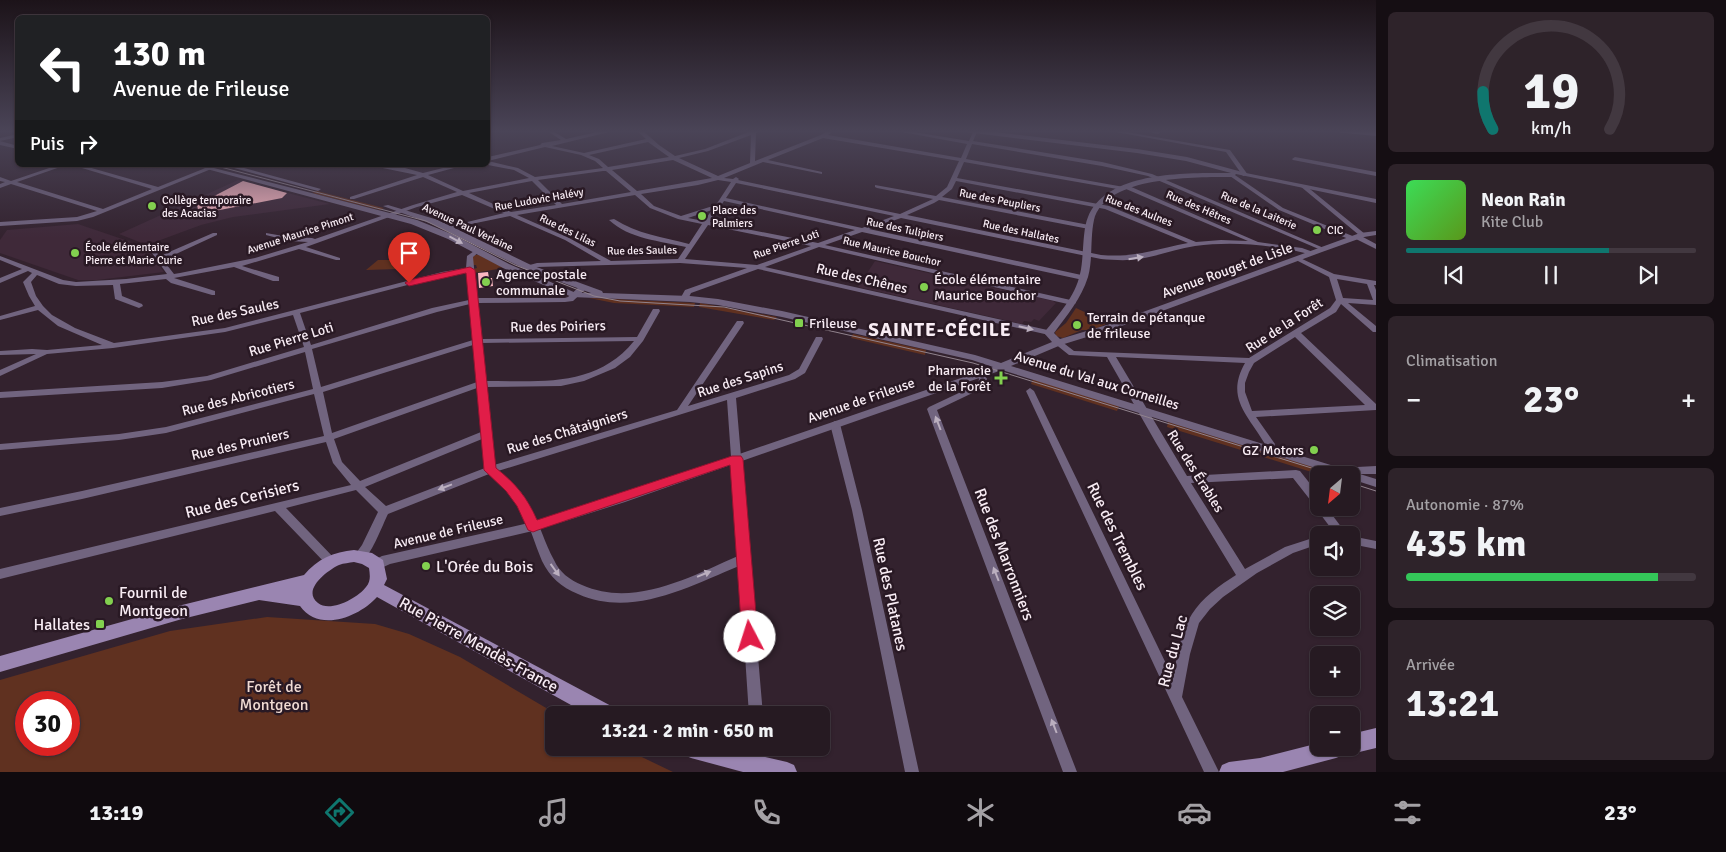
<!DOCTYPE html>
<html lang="fr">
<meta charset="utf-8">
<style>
body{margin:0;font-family:Signika,sans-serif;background:#2e232a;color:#f1f3f6;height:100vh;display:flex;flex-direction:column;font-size:19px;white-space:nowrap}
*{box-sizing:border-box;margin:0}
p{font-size:16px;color:#a4a1a5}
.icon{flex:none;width:28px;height:28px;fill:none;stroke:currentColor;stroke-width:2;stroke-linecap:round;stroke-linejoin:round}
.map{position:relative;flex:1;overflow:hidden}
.drawer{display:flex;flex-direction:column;gap:12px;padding:12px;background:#150e13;width:350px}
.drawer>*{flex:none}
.top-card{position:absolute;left:15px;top:15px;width:475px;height:152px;border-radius:8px;box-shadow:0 1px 4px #0004,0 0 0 1px #423840;background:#202124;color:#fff;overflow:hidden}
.needle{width:32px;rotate:208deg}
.tools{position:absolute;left:1310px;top:466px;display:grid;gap:10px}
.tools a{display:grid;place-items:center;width:50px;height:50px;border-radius:8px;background:#261a22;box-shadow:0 1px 4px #0004,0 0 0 1px #423840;font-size:25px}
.speed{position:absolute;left:15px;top:691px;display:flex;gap:10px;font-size:25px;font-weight:700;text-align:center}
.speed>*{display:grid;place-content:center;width:65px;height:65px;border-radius:50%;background:#261a22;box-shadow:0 1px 4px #0004,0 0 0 1px #423840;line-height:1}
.speed .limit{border:8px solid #d22;background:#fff;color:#111}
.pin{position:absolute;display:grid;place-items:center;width:42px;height:42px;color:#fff;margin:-51px -21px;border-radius:50% 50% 50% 0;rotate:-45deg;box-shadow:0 0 5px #0007}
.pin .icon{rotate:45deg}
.me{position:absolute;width:55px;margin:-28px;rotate:355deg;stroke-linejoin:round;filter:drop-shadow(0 0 4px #0008)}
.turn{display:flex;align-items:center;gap:18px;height:105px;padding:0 15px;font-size:22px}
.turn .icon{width:65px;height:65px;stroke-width:2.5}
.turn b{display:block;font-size:35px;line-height:42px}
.then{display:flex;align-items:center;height:48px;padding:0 15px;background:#0003;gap:10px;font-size:19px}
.big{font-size:38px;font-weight:800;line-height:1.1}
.drawer .tile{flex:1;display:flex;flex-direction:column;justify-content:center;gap:8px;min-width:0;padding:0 18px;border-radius:8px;background:#2e232a}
.drawer .dial{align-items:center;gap:0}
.dial svg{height:130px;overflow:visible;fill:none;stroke:#423840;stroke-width:7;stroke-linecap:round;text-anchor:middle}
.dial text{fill:#f1f3f6;stroke:none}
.song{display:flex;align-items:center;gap:15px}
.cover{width:60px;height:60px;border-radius:8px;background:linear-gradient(135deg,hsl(130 70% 55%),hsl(90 70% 35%))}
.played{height:5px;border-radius:2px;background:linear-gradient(90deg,#0f766e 70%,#423840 70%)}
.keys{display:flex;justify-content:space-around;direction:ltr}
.heat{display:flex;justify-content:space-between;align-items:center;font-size:28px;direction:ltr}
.charge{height:8px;border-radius:4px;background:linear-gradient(90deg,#34c759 87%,#423840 0)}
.trip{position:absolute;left:545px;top:706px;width:285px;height:50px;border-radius:8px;background:#261a22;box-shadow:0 1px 4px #0004,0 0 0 1px #423840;font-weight:800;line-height:50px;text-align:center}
.tab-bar{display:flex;height:80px;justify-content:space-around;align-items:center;background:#0f0a0e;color:#a4a1a5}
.tab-bar .icon{width:35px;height:35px}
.tab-bar .on{color:#0f766e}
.tab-bar b{font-size:22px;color:#f1f3f6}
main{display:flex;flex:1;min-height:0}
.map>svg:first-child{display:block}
.built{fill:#3f2939}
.green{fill:#603120;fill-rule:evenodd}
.building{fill:#fbb7c1}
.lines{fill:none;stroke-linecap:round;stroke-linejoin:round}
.minor{fill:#71647f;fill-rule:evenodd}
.tertiary{fill:#71647f;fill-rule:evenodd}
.secondary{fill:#9a85b1;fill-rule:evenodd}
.tram{stroke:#91838d;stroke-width:1}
.oneway{fill:#bbafbf}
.route{fill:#e11d48;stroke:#92132f}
.poi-dot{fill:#82d04f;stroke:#291924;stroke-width:2}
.labels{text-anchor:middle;stroke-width:5;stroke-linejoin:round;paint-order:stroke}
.far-street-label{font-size:11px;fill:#f8ecf4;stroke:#291924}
.far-poi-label{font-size:11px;fill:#f8ecf4;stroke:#291924;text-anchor:start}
.street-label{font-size:14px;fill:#f8ecf4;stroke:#291924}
.poi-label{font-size:14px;fill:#f8ecf4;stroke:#291924;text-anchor:start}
.near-street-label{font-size:16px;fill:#f8ecf4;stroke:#291924}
.near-poi-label{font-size:16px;fill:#f8ecf4;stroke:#291924;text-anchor:start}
.near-park-label{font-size:16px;fill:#f0dbd3;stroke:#291924}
.district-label{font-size:19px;font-weight:bold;letter-spacing:1px;fill:#f8ecf4;stroke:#291924}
</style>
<main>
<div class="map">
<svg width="1376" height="772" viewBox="0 0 1376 772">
<rect width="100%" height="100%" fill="#33222e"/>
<g class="built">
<path d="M238,180L330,204L233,217L201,225L147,245L119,234Z"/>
<path d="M78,224L134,243L150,253L164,272L97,280H78L0,253V240L7,230Z"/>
<path d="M875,261L1053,301L1056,303L1039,321L1034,319L1031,322L1024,321L1022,324L858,287Z"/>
</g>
<g class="green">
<path d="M317,191L384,208L380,210L312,193Z"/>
<path d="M475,255H479L504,268L474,273L473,269L477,268L476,265H473V257Z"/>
<path d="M378,260H403L397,269L366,270Z"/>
<path d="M589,298L695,303L694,307L614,303Z"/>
<path d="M700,303L777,317L774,320L699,307Z"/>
<path d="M1076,308L1108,323L1093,330H1082L1063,338L1056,336L1055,332L1066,323Z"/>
<path d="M853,334L926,350L925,355L851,338Z"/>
<path d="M1033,379L1119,406L1117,411L1031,384Z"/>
<path d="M1168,422L1339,475H1321L1167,427Z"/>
<path d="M267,617L375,624L409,634L460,657L558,715H554V748H623L673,772H0V680L170,631ZM26,702H69V745H26Z"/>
</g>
<g class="building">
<path d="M243,181L287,193L282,198L199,214L197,205Z"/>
<path d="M488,272L489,278H492L493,286L479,288L478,273Z"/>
</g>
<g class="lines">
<g class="minor">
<path d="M546,130H551L566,139L606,130H613V131L552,146L584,153L646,139L636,130H642L659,145L675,156L705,149L751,131L752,130H762L756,133L755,161L821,135L829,130H835L828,135L961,158L967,144L891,130H901L969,141L974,130H978L973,141L1102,162L1152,174L1326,249L1325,250H1321L1148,176L1102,166L972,144L966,159L1124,187L1129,186L1258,242L1302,248L1316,253L1313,255C1276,245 1234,241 1195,246C1176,249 1158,256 1139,259C1126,261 1114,260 1101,259L901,218L869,229L1086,276L1087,278L1083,280L862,232L825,245L1075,301L1076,303L1072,305L819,247L765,267L1052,331L1053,333L1049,335L758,269L691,293L687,301H684L680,299L685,290L747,268L680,263L537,267L526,268V266L537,263L601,261L565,240L510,216L447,229V227L504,213L462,195L417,207L306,247L340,258V260H336L299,249L242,266L279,277V281H273L234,267L174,278L215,291V295H212L171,283L166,279L120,284L122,296L142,304L143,306L139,308L115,299L113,285L76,286L59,284L37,275L31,282L36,296L43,306L52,315L75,328L114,343L225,328L442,272L466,268L467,256L477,249L480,251L473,257L477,298H565L568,297L580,286H583L587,288L573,301L565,302L477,303L481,339L637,337L653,309H659L660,311L643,341L630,357L615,368L584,381L561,386L486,387L494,465L677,410L737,321H743L744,323L688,406L789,375L799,369L816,337H822L823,339L805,373L795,379L736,398L763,715H749L739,566C688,587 632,618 578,594C561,587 550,577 542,561C534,542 529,522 518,504C511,492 500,483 489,474L388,514C383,524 372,553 364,559C361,561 360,560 356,559L354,556L362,545L378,512L356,490L286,508L335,559L337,562L335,565L331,567L327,565L275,511L0,579V569L351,485L333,463L326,442L82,499L0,516V508L82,491L324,436L314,394L166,433L119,440L0,450V444L119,434L166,427L313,389L305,352L211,380L162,388L0,398V392L162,382L207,376L304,347L293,315L225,332L113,348L47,354L0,376V370L36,354L0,355V351L32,349L47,350L102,345L58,326L38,310L0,320V316L35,306L29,296L23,282L32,273L28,271L0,283V278L22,269L0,260V256L63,280L76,282L126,279L167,274L152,253L144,247V245C151,244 156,251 160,256L213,233H217V235L163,260L174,274L180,273L255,258L308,242L289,241L266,235V233L289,237L312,238L315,239L413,205L457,192L423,177L354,199H350V197L417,175L368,165H382L405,168L423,173L455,165H465L428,175L463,191L529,178L514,170L488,165V161L518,168L535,177L603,168L595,161L581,155L545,147L488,161V157L540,145L542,143L561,140ZM751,135L750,163L718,176L679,158L708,151ZM823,138L959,161L947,187L936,196L875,185V187L877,188L933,199L900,214L738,180L739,179L736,177L733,179L724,178L763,162L822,174V172L768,160ZM648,142L669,157L608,167L599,159L589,155ZM673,160L712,178L637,191L612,170ZM964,162L1123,190L1126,189L1248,241L1221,240L1196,242L1109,206L957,178ZM603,171H606L631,192L562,204L538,180ZM718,180L731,182L716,205L681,216L654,206L641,194L698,185ZM532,181L556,205L511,212L469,193ZM956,181L1105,209L1188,243C1155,249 1136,258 1101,255L907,215L934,203L939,200L1089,229L1092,227L1089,225L942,197L952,189ZM736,183L894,216L862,228L726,198ZM635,195L650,208L678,219L702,224L689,244C663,237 637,234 614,219L609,220C629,239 661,241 686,247L678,259L611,261L569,238L517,215ZM724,201L855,230L818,243L710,222ZM712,210L704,221L688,218ZM708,225L811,246L757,265L685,259ZM467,273L469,300L432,308L311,345L300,313L442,276ZM470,304L473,340L321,387L312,349L437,312ZM634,341C596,388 539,381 485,381L481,343ZM473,345L477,382L332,433L323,392ZM477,388L481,432L360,481L342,462L334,439ZM727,400L738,556C690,577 634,608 582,585C570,580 559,572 554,560C543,540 538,517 525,498C518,487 508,479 498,471ZM482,439L485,468L386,506L365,487Z"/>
<path d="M1105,130H1115L1230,150L1248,175L1243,176L1226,152Z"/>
<path d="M1142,130H1153L1161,132L1158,134Z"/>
<path d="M1332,130H1347L1376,132V136L1335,132Z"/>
<path d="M18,134V137L0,141L18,146V149L0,145V138Z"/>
<path d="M1295,157L1376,172V176L1293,160L1292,159Z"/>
<path d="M58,165H66L17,182L103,209L152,189L72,165H81L158,187L213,165H221L93,217L77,221L0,226V222L77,217L97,211L11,184L0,188V184L5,182L0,181V177L11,181Z"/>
<path d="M1232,173L1283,208L1355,237L1356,236L1359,235L1300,186L1305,185L1365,234V236L1363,237L1376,244V249L1356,239L1355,240H1351L1279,210L1230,176V174Z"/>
<path d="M1298,257L1334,274L1376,281V285H1374L1376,290V305L1348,303L1376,326V332H1373L1341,304L1336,312L1301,333L1376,404V410L1256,417L1275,444L1272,451H1266L1264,449L1265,444C1248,415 1225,398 1245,363L1116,357L1187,476L1296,470L1300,471L1319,495V508H1327L1342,528L1341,531L1337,532L1333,531L1318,511L1317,508L1318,506H1315L1293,478L1191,483L1245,569L1285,547L1319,536V544L1293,553L1257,573L1223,597L1210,609L1199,623L1190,654L1182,697L1219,772H1204L1026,391L1030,388L1034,391L1173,678C1177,657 1180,632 1192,614C1202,598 1220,585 1236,575L1156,443L1107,357L1069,355L1054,343L1055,341H1061L1074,351L1249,358L1330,308L1336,300L1329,277L1296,260L1295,259ZM1337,279L1367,284L1373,300L1343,298ZM1295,337L1365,405L1252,411L1245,392V383L1249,372L1254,363Z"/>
<path d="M981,372L984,373L987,379L985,387L937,410L1077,772H1063L927,409L929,407L978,384L979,379L977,375Z"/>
<path d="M835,421L840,424L862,510L919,772H905L852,510L830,424Z"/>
<path d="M1376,466V474H1359L1357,479H1351V475H1348L1349,471L1357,467Z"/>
<path d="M1351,536L1376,541V549L1351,544Z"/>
</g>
<g class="tertiary">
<path d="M963,130H978L1137,149L1187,157L1246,173L1376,199V203L1236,174L1233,177C1198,177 1105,175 1094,220C1090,238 1093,259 1088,277C1081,299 1067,315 1054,333L1060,339L1110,324L1360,233L1376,231V235L1364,237L1322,252L1116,328L1061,345L1011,366L1376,479V487L1351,479V475H1338L1002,370L625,502L537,530L390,564L377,570L372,569L371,565L372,561L382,556L533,522L617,496L993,367L972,360L782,317L718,305L690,302L572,297L503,268L448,239L411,224L192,165H202L417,220L454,235L509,264L576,293H591L525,269L432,224L383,206L388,205L438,220L531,265L602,291L603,293L690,296L718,299L782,311L975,355L1001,363L1052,342L1044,333C1058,315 1075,297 1080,274C1084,259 1082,231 1088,217C1107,170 1189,173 1231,173L1186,161L1137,153L966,132Z"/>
<path d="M223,165H233L321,189L318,191Z"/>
</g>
<g class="secondary">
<path d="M354,550L372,553L383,560L387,579L384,585L615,708L618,715H589L377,597C359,617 319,633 300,606L259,600L182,619L0,672V656L182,605L304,575C317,559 334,552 354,550ZM354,562L362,564L369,568C370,575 371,581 366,587C358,598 330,613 318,603C301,590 328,570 339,565C344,563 349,563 354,562Z"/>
<path d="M1376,728V748L1351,754L1345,751L1343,755L1336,758L1283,772H1219L1222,765L1229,762L1260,758L1319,743V748H1351V734Z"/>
<path d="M681,748H727L787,762L794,765L797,772H743L691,758L684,755Z"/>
</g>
<g class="tram">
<path d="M213,165L426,221L515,265L594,296L620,301L724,307L973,363L1334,475"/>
<path d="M1351,483L1376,491"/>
</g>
</g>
<defs><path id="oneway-solid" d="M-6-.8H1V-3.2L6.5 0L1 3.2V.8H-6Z" transform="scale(1.25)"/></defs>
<g class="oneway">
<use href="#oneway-solid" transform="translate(456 240) rotate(28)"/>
<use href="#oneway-solid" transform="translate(1136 258) rotate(-9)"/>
<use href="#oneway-solid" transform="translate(1026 328) rotate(13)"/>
<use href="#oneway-solid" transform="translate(938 423) rotate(-111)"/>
<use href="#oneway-solid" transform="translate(445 487) rotate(159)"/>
<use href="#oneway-solid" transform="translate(555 570) rotate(54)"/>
<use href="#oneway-solid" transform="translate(704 574) rotate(-22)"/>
<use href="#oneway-solid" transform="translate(996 574) rotate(-111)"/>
<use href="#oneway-solid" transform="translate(1054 726) rotate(-111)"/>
</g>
<linearGradient id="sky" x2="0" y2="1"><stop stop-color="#1c1319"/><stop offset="0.55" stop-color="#4a4457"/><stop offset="1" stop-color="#4a4457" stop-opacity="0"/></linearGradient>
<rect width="1376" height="238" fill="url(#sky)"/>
<path class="route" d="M470,267L475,270L496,468C515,483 527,497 537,520L732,456H741L743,459L758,637L755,642L750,644L744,642L742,637L730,465L538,530L533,532L528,530L517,506L506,491L484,470L466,273L409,286L405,283L409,280Z"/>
<g class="poi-dot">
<circle cx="152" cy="206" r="5"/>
<circle cx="702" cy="216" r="5"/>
<circle cx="1317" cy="230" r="5"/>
<circle cx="75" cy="253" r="5"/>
<circle cx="486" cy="282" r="5"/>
<circle cx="924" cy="287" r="5"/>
<rect x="794" y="318" width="10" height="10" rx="2.5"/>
<circle cx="1077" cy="325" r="5"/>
<path d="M998.5 370.5h5v5h5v5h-5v5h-5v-5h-5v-5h5z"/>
<circle cx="1314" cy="450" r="5"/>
<circle cx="426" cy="566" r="5"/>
<circle cx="109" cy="601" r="5"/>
<rect x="95" y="619" width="10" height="10" rx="2.5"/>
</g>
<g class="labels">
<g class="far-street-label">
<text transform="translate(539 199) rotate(-10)" y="4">Rue Ludovic Halévy</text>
<text transform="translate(1000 200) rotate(11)" y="4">Rue des Peupliers</text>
<text transform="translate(1199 207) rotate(23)" y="4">Rue des Hêtres</text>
<text transform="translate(1139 210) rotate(21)" y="4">Rue des Aulnes</text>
<text transform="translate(1259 210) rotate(23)" y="4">Rue de la Laiterie</text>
<text transform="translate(468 227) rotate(25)" y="4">Avenue Paul Verlaine</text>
<text transform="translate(905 229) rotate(12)" y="4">Rue des Tulipiers</text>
<text transform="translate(568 230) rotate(26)" y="4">Rue des Lilas</text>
<text transform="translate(1021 231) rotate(12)" y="4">Rue des Hallates</text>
<text transform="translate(300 233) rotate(-18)" y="4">Avenue Maurice Pimont</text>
<text transform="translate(786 244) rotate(-19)" y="4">Rue Pierre Loti</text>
<text transform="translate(642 250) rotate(-1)" y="4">Rue des Saules</text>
<text transform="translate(892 251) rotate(13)" y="4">Rue Maurice Bouchor</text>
</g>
<g class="far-poi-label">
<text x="162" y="204">Collège temporaire<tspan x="162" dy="13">des Acacias</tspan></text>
<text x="712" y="214">Place des<tspan x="712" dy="13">Palmiers</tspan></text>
<text x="1327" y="234">CIC</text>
<text x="85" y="251">École élémentaire<tspan x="85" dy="13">Pierre et Marie Curie</tspan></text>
</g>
<g class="street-label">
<text transform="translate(1227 270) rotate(-20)" y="5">Avenue Rouget de Lisle</text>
<text transform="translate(862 278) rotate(13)" y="5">Rue des Chênes</text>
<text transform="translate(235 312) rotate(-12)" y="5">Rue des Saules</text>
<text transform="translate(1284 325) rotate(-33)" y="5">Rue de la Forêt</text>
<text transform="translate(558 326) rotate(-1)" y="5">Rue des Poiriers</text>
<text transform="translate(291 339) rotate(-17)" y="5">Rue Pierre Loti</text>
<text transform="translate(740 379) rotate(-18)" y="5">Rue des Sapins</text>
<text transform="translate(1097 380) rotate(17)" y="5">Avenue du Val aux Corneilles</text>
<text transform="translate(238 397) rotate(-14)" y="5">Rue des Abricotiers</text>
<text transform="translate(861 400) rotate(-19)" y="5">Avenue de Frileuse</text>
<text transform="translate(567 431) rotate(-17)" y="5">Rue des Châtaigniers</text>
<text transform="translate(240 444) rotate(-13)" y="5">Rue des Pruniers</text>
<text transform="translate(1196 471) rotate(58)" y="5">Rue des Érables</text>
<text transform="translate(448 531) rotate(-13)" y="5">Avenue de Frileuse</text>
</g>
<g class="poi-label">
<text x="496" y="279">Agence postale<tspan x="496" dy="16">communale</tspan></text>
<text x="934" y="284">École élémentaire<tspan x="934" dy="16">Maurice Bouchor</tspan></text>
<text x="1087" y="322">Terrain de pétanque<tspan x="1087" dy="16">de frileuse</tspan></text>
<text x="809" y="328">Frileuse</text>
<text x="991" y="375" text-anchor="end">Pharmacie<tspan x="991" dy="16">de la Forêt</tspan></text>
<text x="1304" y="455" text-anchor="end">GZ Motors</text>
</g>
<g class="near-street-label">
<text transform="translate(242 498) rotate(-14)" y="6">Rue des Cerisiers</text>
<text transform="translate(1118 536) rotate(64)" y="6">Rue des Trembles</text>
<text transform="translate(1005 554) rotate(69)" y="6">Rue des Marronniers</text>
<text transform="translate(891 594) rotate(78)" y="6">Rue des Platanes</text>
<text transform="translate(479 644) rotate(29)" y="6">Rue Pierre Mendès-France</text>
<text transform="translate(1172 651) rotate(-75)" y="6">Rue du Lac</text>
</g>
<g class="near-poi-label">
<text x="436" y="572">L'Orée du Bois</text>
<text x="119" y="598">Fournil de<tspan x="119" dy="18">Montgeon</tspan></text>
<text x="90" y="630" text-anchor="end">Hallates</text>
</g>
<g class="near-park-label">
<text x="274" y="692">Forêt de<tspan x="274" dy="18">Montgeon</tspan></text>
</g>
<g class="district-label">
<text x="940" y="336">SAINTE-CÉCILE</text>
</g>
</g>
</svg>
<div class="tools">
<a><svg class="needle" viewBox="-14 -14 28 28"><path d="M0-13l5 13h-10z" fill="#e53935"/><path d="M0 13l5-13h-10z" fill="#a4a1a5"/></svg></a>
<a><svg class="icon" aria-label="sound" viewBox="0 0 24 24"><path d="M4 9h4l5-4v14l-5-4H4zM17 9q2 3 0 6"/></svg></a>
<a><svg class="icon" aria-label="layers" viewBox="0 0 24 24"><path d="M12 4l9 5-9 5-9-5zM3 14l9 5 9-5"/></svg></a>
<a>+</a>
<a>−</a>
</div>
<div class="speed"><div class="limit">30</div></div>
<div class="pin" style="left:409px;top:283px;background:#d93025"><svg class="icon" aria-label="arrive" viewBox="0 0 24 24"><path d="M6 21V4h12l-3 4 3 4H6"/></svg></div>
<svg class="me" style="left:750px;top:637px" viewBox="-20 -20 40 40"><circle r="19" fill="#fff"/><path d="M0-13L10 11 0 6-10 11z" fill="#e11d48"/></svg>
<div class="trip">13:21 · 2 min · 650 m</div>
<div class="top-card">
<div class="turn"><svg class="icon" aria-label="left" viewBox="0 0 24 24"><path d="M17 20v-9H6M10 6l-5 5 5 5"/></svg><div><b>130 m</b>Avenue de Frileuse</div></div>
<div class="then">Puis<svg class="icon" aria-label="right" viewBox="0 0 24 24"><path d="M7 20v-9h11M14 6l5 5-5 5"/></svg></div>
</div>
</div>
<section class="drawer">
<div class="tile dial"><svg viewBox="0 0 100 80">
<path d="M14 69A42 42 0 1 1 86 69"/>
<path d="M14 69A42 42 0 0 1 8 46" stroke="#0f766e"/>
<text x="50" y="56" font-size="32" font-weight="700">19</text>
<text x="50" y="72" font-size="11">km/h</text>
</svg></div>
<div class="tile">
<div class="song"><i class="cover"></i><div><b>Neon Rain</b><p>Kite Club</p></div></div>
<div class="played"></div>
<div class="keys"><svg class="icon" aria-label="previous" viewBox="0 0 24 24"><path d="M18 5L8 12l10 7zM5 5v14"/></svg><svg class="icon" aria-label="pause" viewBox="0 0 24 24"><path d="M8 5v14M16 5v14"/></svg><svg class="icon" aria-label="next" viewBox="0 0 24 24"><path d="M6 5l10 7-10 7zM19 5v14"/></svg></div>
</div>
<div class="tile"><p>Climatisation</p>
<div class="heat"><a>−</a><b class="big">23°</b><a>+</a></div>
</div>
<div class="tile"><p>Autonomie · 87%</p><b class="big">435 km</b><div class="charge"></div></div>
<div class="tile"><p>Arrivée</p><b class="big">13:21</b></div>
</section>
</main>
<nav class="tab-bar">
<b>13:19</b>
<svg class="icon on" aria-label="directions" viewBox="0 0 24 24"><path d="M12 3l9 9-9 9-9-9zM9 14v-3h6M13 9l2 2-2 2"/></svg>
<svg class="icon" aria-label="music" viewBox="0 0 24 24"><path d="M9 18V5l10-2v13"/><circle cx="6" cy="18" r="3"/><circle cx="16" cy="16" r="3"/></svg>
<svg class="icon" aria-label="phone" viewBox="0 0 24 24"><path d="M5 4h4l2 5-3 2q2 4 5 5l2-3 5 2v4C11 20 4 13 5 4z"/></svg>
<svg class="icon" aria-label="climate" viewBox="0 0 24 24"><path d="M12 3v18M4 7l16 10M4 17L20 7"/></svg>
<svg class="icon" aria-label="car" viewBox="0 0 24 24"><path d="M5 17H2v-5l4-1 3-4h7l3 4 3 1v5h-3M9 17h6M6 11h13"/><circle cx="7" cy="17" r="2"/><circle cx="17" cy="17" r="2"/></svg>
<svg class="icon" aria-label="filters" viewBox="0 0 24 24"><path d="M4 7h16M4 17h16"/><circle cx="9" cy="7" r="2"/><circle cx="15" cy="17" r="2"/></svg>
<b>23°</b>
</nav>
